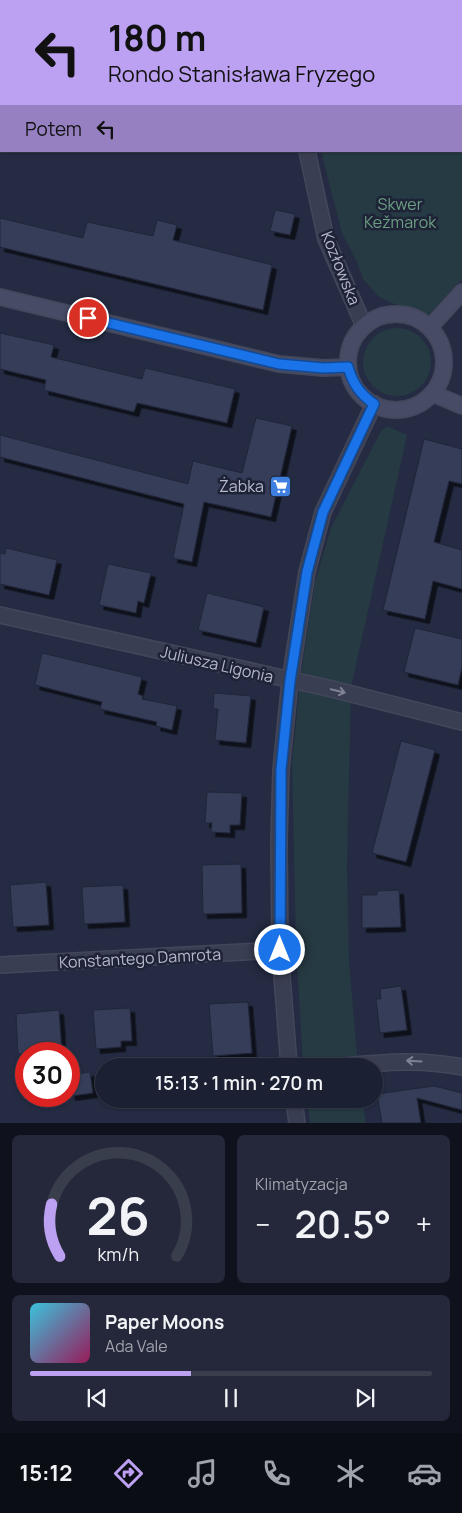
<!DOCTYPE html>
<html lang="pl">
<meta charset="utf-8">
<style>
body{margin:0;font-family:Manrope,sans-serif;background:#24283a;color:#f1f3f6;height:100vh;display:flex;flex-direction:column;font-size:19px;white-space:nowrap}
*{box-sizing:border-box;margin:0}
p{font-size:16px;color:#a0a3ac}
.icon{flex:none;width:28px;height:28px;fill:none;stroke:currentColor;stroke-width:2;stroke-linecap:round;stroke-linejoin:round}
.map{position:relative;height:1123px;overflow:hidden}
.side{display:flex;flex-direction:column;gap:12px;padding:12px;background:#0f121c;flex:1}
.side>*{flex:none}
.top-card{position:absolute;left:0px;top:0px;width:462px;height:152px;box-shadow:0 1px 4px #0004,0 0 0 1px #393e4d;background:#bca0f2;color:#111;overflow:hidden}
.speed{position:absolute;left:15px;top:1042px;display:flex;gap:10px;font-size:25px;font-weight:700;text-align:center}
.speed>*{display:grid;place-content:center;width:65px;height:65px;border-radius:50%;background:#1b2032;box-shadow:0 1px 4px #0004,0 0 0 1px #393e4d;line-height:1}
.speed .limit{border:8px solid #d22;background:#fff;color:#111}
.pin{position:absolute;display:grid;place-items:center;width:42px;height:42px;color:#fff;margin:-21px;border:2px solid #fff;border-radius:50%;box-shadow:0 1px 5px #0007}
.me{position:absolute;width:55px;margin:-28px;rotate:0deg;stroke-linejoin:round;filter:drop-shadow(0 0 4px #0008)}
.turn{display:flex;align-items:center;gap:18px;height:105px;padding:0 25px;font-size:22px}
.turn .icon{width:65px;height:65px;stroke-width:2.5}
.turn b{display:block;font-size:35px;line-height:42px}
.then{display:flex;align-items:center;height:48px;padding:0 25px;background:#0003;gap:10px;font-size:19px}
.big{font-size:38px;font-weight:600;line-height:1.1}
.side .widget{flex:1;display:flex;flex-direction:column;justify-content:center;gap:8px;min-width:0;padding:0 18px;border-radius:8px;background:#24283a}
.side .dial{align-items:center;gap:0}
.dial svg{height:130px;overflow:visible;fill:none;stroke:#393e4d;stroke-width:7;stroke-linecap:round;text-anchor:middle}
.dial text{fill:#f1f3f6;stroke:none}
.song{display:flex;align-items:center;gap:15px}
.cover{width:60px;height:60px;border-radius:8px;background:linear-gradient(135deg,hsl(190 70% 55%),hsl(330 70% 35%))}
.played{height:5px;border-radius:2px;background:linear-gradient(90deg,#bca0f2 40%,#393e4d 40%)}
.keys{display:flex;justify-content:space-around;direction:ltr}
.heat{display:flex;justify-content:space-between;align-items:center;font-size:28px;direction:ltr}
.side .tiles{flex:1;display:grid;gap:12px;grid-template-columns:1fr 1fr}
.widget:last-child{grid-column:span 2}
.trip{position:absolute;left:95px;top:1058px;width:288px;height:50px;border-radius:25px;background:#1b2032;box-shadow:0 1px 4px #0004,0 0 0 1px #393e4d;font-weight:600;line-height:50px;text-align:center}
.dock{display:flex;height:80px;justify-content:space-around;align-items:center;background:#0b0d14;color:#a0a3ac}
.dock .icon{width:35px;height:35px}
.dock .on{color:#bca0f2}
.dock b{font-size:22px;color:#f1f3f6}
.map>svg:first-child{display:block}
.green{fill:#263a43}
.building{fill:#363d58;stroke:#202539;filter:url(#shadow)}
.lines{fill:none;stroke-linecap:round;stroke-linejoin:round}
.street-casing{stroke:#43475b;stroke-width:18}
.secondary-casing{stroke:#43475b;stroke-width:18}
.street{stroke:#393e52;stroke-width:15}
.secondary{stroke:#474b65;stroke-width:15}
.oneway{stroke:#7e8295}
.route-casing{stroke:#114b97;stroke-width:12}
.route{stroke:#1a73e8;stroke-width:9}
.labels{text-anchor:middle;stroke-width:5;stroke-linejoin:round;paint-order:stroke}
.park-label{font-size:16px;fill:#6b9e82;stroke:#1e2337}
.street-label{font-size:16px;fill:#b6b9cc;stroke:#1e2337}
.poi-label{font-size:16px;fill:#b6b9cc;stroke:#1e2337;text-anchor:end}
</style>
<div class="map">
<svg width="462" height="1123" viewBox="0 0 462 1123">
<defs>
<filter id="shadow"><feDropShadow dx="4.5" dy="4.5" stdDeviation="0" flood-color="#0009"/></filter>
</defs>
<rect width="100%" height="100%" fill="#242b42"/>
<g class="green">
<path d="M462,49V279L425,318L379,297L363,279L357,262L342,233L321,151H461Z"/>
<circle cx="397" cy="362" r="34"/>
<path d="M387,426L407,435L351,687L347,865L349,962L358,1066H303L296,945L292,762L301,674L315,582L331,528L381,431Z"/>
<path d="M307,1099H362L366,1123H310Z"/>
</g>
<g class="building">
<path d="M275,210L295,214L290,235L270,231Z"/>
<path d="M0,218L83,238L87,222L153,236L157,220L177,225L173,240L272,265L263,310L0,247Z"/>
<path d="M0,333L54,345L51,357L142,379L145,368L235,389L227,423L137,403L134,412L44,390L46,380L0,369Z"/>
<path d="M256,418L292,426L271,517L204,502L192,562L173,558L184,504L0,457V435L188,484L193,461L242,473Z"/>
<path d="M424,439L462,449V484L449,481L434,542L462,550V589L433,581L425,619L383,610Z"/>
<path d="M6,548L57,560L49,595L0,584V553L5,554Z"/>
<path d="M108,564L151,573L144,603L138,601L136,613L99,605Z"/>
<path d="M207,593L264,607L256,643L198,630Z"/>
<path d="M415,628L462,639V667L458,685L404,672Z"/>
<path d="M42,653L142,677L138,694L143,696L142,699L177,706L172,730L156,726L157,722L100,709L102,702L35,685Z"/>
<path d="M214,693L251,696L246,743L215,740L218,709H213Z"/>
<path d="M401,741L435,750L406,862L372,853Z"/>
<path d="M207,792L242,793L240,825H230V833L211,832L212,823H205Z"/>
<path d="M241,864L242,913L203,914L202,865Z"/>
<path d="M46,882L49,925L13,927L10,885Z"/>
<path d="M123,885L125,922L84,924L82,887Z"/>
<path d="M399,890L401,927L362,928V895H377V891Z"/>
<path d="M401,986L407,1030L380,1033L376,999H381L380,989Z"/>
<path d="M248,1002L252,1053L213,1056L209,1004Z"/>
<path d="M130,1008L132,1041H121V1047L96,1049L93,1010Z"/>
<path d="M59,1010L62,1054H18L16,1014Z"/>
<path d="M90,1072L93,1093L71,1096L69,1075Z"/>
<path d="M434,1086L462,1093V1110L417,1098L421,1123H382L377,1094Z"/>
</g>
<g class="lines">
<defs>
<g id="street">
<path d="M270,0V1"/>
<path d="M380,0L385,1"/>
<path d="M0,14H1"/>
<path d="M461,20L462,21"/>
<path d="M307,151L326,239L364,326"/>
<path d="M0,615L332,689L462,722"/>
<path d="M0,965L280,950"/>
<path d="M289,1066L280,950L279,840L281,770L290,681L307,572L323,512L374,404"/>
<path d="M344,1066C386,1062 420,1059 462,1067"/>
<path d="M294,1099L297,1123"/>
</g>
<g id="secondary">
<path d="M0,297L279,364L324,368L348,367"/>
<circle cx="396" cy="362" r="48"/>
<path d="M430,327L462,292"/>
<path d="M432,393L462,406"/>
</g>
</defs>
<use href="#street" class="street-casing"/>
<use href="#secondary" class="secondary-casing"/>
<use href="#street" class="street"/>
<use href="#secondary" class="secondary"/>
</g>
<defs><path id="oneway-shaft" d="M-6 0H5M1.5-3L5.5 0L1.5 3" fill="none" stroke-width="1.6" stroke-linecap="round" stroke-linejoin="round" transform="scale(1.25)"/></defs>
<g class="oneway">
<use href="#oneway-shaft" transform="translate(338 691) rotate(14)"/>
<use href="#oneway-shaft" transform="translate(414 1061) rotate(-177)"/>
</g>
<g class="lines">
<defs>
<path id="route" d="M88,318L279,364L324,368L348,367C353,384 360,394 374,404L323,512L307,572L290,681L281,770L280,950"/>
</defs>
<use href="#route" class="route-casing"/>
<use href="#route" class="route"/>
</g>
<defs>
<symbol id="supermarket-square" viewBox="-11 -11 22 22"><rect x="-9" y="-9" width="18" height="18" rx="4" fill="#3f7fe0" stroke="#1e2337"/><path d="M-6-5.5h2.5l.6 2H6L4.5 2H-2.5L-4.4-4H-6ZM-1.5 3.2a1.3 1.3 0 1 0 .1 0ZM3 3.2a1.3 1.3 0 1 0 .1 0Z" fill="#fff"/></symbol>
</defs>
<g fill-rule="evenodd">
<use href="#supermarket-square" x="268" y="474" width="25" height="25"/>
</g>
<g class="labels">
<g class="park-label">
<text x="400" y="210">Skwer<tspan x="400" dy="18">Kežmarok</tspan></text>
</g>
<g class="street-label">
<text transform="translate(341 268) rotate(68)" y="6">Kozłowska</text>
<text transform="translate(217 664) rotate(13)" y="6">Juliusza Ligonia</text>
<text transform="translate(140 958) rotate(-3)" y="6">Konstantego Damrota</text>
</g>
<g class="poi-label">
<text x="264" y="492">Żabka</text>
</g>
</g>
</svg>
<div class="speed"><div class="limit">30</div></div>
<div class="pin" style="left:88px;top:318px;background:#d93025"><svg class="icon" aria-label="arrive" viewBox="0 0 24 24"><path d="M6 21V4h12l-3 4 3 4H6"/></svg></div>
<svg class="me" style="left:280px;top:950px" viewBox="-20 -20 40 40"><circle r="17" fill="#1a73e8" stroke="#fff" stroke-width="3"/><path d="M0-11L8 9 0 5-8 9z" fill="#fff"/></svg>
<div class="trip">15:13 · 1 min · 270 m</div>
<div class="top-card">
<div class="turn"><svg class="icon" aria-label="left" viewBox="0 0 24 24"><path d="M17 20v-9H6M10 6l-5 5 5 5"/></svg><div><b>180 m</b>Rondo Stanisława Fryzego</div></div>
<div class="then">Potem<svg class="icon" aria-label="left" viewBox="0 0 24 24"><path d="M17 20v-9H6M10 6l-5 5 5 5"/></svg></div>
</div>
</div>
<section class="side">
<div class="tiles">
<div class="widget dial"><svg viewBox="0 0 100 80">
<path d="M14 69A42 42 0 1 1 86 69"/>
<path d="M14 69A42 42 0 0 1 9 37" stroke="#bca0f2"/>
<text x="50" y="56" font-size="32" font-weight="700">26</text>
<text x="50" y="72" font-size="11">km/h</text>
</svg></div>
<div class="widget"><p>Klimatyzacja</p>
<div class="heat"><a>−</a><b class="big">20.5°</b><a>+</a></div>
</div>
<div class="widget">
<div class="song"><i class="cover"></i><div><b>Paper Moons</b><p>Ada Vale</p></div></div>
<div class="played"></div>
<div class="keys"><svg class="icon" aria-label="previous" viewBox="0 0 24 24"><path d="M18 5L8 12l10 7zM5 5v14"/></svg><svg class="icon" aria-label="pause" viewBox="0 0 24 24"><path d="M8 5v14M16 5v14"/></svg><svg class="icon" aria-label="next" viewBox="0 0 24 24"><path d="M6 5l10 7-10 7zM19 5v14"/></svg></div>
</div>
</div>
</section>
<nav class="dock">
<b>15:12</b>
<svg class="icon on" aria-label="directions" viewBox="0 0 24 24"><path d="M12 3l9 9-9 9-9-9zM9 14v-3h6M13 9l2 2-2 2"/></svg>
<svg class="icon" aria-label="music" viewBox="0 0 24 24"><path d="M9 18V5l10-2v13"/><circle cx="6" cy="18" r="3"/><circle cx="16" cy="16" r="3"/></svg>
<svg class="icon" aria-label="phone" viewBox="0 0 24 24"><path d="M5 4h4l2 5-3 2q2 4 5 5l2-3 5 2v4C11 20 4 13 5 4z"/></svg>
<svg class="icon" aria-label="climate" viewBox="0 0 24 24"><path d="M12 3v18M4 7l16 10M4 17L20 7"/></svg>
<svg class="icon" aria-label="car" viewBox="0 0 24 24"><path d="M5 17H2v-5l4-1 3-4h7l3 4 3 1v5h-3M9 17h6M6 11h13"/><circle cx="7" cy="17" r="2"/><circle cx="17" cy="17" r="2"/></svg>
</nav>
